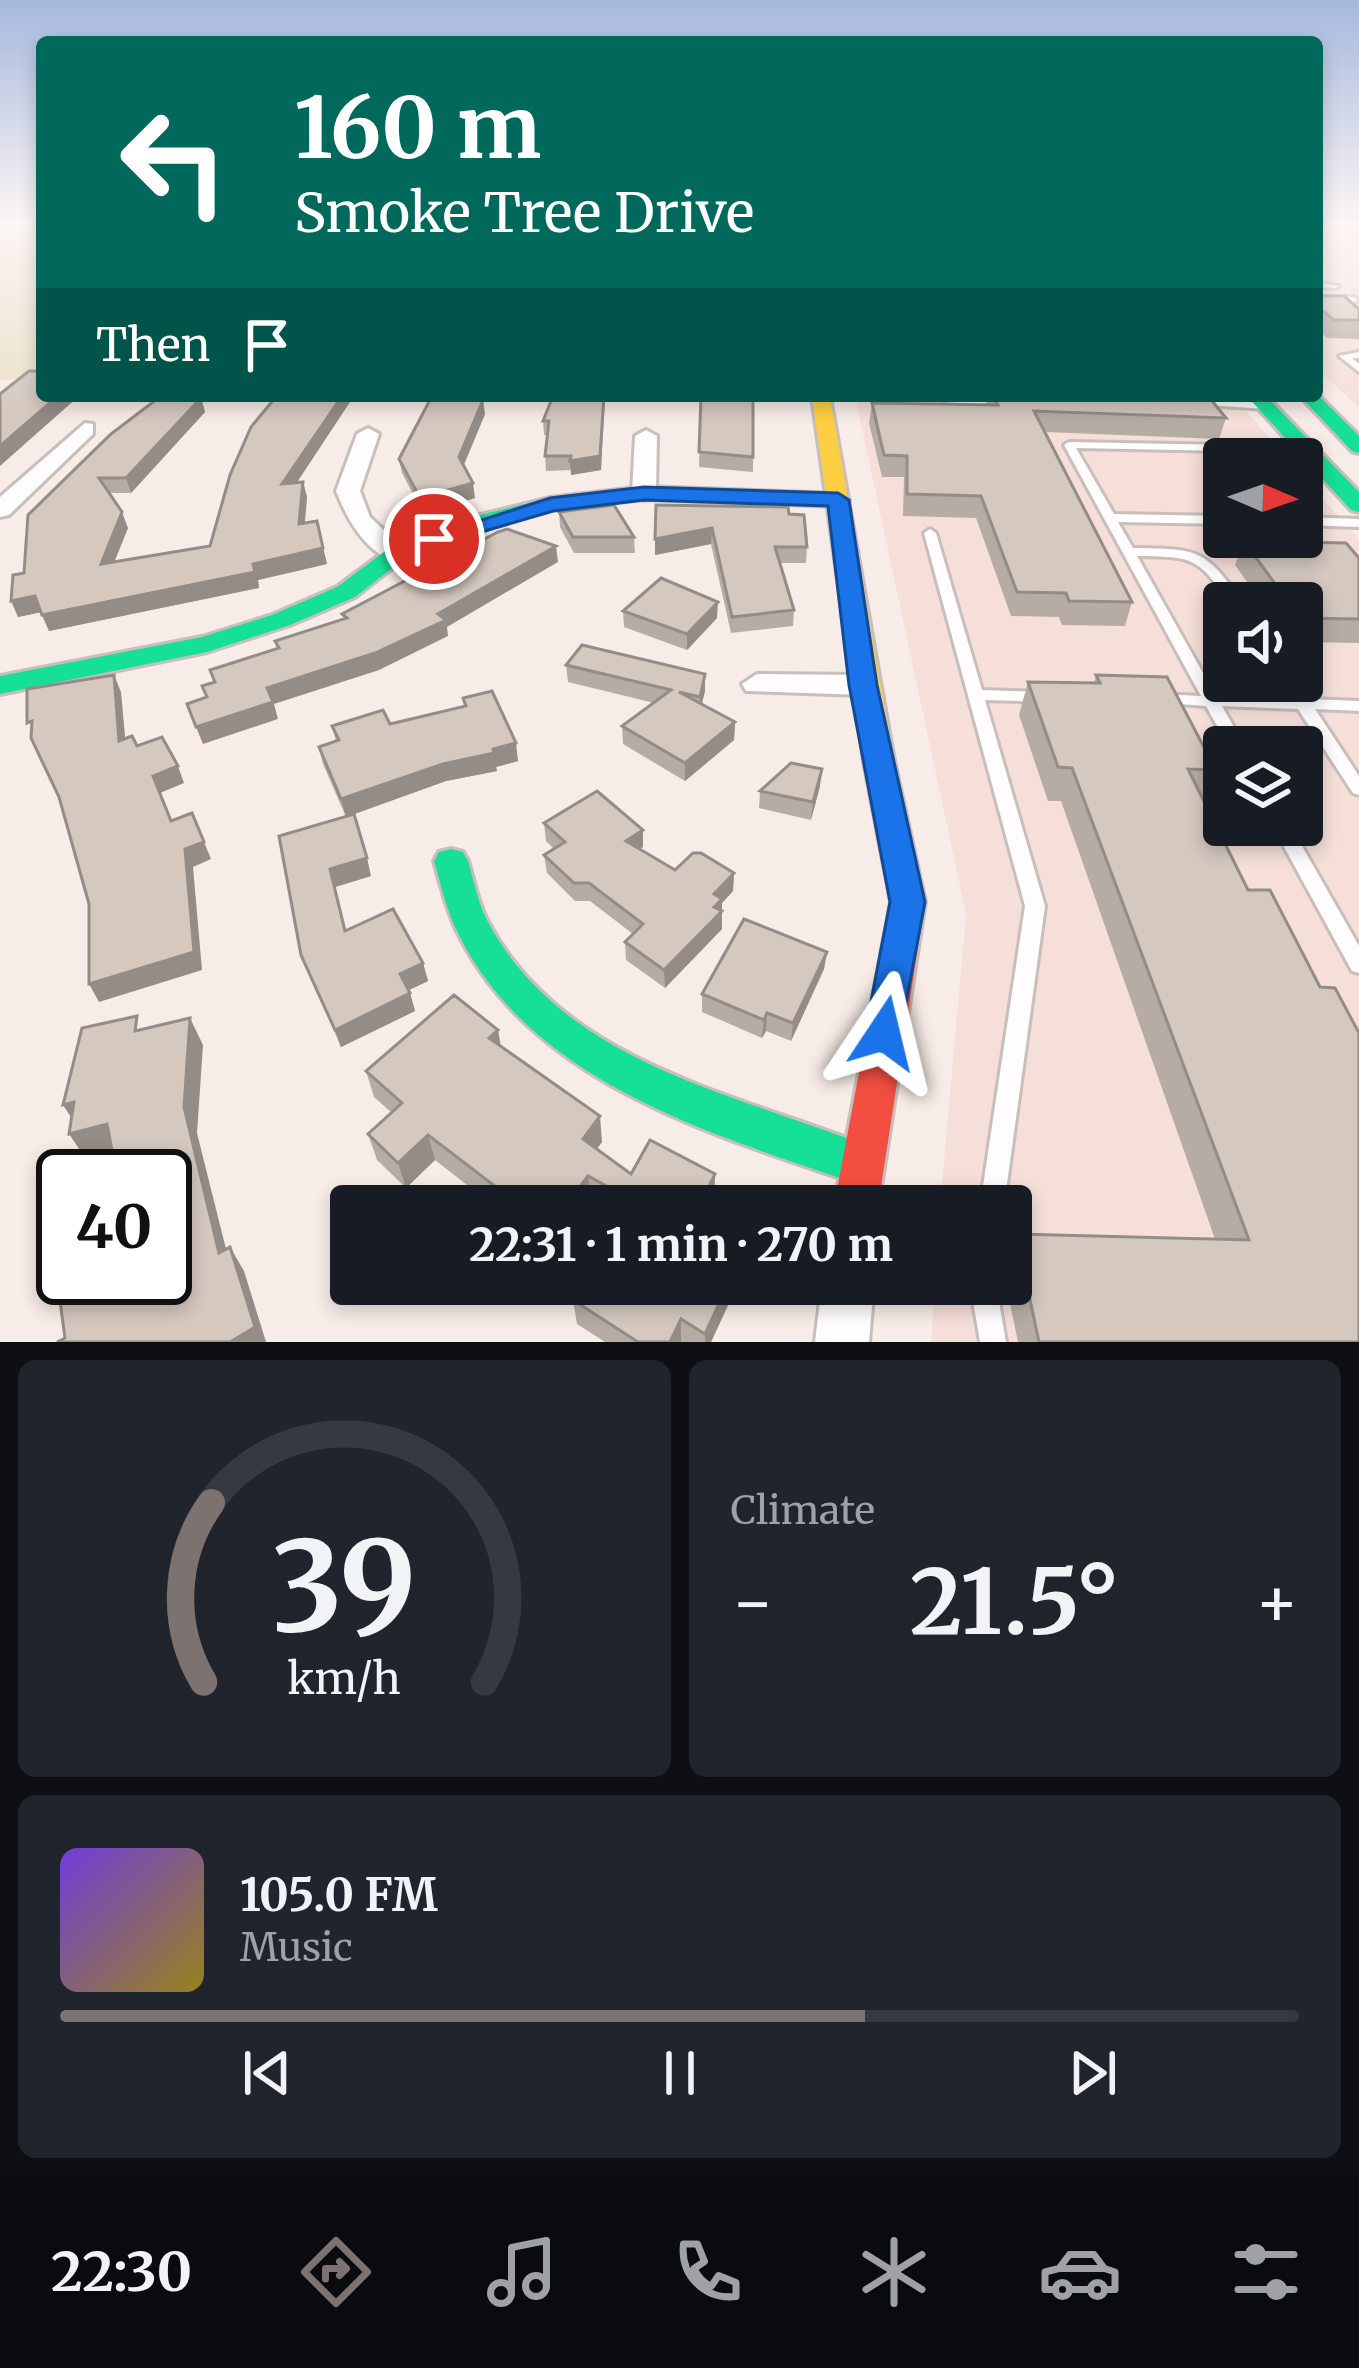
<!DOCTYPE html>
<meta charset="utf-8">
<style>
body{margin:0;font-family:Merriweather,serif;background:#20242c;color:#f1f3f6;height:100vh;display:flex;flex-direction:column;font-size:45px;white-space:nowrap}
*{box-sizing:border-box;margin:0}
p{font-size:39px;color:#9ea1a6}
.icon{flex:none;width:66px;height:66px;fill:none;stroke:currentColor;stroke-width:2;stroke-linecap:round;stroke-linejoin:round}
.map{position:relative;height:1342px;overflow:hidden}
.details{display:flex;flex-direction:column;gap:18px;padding:18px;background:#0d0f14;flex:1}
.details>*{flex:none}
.top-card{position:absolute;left:36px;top:36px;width:1287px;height:366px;border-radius:12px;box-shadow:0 6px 18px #0003;background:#00695c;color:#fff;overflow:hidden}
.needle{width:78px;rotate:92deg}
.controls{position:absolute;left:1203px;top:438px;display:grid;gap:24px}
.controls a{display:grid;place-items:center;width:120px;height:120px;border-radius:12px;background:#171b24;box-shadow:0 6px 18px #0003;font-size:60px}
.speed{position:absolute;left:36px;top:1149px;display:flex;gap:24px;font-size:60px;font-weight:700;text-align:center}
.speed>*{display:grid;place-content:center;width:156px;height:156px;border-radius:50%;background:#171b24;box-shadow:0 6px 18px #0003;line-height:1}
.speed .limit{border:6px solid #111;border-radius:18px;background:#fff;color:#111}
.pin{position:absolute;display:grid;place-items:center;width:102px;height:102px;color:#fff;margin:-51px;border:6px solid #fff;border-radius:50%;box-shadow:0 3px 12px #0007}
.me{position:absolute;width:132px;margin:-66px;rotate:10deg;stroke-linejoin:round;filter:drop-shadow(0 0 9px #0008)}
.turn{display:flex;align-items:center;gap:42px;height:252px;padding:0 60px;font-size:54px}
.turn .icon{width:156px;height:156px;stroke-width:2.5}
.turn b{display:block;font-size:84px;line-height:102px}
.then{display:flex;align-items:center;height:114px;padding:0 60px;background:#0003;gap:24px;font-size:45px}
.big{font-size:90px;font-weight:700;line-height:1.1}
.details .widget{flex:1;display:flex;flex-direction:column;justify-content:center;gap:18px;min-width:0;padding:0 42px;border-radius:18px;background:#20242c}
.details .dial{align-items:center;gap:0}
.dial svg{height:312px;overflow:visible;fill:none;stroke:#363941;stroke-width:7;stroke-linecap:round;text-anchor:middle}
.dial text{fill:#f1f3f6;stroke:none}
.song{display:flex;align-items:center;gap:36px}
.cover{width:144px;height:144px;border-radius:18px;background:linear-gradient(135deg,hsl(260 70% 55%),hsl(50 70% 35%))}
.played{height:12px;border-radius:6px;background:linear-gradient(90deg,#7c7370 65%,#363941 65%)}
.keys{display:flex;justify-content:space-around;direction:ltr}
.heat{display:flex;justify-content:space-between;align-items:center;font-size:66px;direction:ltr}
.details .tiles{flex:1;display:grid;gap:18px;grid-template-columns:1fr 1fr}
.widget:last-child{grid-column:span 2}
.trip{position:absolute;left:330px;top:1185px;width:702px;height:120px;border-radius:12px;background:#171b24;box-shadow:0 6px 18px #0003;font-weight:700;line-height:120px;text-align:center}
.tab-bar{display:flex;height:192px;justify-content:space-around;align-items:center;background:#090b0e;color:#9ea1a6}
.tab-bar .icon{width:84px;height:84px}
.tab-bar .on{color:#7c7370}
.tab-bar b{font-size:54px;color:#f1f3f6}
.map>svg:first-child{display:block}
.built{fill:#f5dfd8;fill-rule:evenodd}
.green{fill:#ebe0c8}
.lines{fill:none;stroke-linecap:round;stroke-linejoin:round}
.lane-casing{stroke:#c8bebb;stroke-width:6}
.street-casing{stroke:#c8bebb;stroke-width:6}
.fast-casing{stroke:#c8bebb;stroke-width:6}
.slow-casing{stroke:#c8bebb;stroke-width:6}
.jam-casing{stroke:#c8bebb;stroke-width:6}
.lane{fill:#fefcfc;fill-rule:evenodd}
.street{fill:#fefcfc;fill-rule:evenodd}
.fast{fill:#16e098;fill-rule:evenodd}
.slow{fill:#ffcf43;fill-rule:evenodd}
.jam{fill:#f24e42;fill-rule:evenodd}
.wall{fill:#b6aca4}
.shaded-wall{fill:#948c86}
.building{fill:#d4c8bf;stroke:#948c86;stroke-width:3}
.route{fill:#1a73e8;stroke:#114b97;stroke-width:3}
</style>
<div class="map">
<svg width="1359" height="1342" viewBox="0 0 1359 1342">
<rect width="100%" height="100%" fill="#f8ece8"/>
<g class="built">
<path d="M1317,223H1359V407L1317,369Z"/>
<path d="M855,396H1233L1288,459H1224V537H1302V475L1359,540V1342H931L935,1284H1011V1206H940L966,914ZM1224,603H1302V681H1224ZM1224,747H1302V825H1224Z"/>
</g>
<path class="green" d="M0,223H42V377L0,380Z"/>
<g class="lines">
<defs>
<g id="lane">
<path d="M1317,283L1339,286L1335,288L1317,287Z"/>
<path d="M1317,297H1354L1358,300L1354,303H1317Z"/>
<path d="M1359,352V358H1352L1359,364V372L1339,356Z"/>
<path d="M1005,397L1010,400L1009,402L946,409L941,406L946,403Z"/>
<path d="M1197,399L1266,403L1271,406L1266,409L1193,404V400Z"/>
<path d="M1069,442L1231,445C1237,446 1242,454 1246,459H1234L1228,451L1076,448L1114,514L1224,516V524L1118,522L1133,548C1198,549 1205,548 1243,603H1229C1198,556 1192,557 1137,556L1216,696L1292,699L1280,681H1296L1308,699L1359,701V711L1315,709L1359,776V795L1353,793L1298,709L1222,706L1245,747H1229L1206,706L1153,702L1150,699L1153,696L1158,694L1201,696L1064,445Z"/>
<path d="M1302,517L1359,519V527L1302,525Z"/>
<path d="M930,529L936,533L982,690L1044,692L1052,697L1044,702L985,700L1045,906L1004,1206H980L1025,906L924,533Z"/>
<path d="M1272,825H1290L1359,946V973L1352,971Z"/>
<path d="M970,1284H996L1006,1342H980Z"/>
</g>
<g id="street">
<path d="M85,423L93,424V434L9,515L0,517V497Z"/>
<path d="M368,428L379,434L360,491L370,517L409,554L396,562C365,552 347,519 336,491L357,434Z"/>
<path d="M646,430L657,436L656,493L644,500L632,493L635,436Z"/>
<path d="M757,674L863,675L878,685L863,695L746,691L742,684Z"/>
<path d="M822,1284H874L869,1342H815Z"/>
</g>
<g id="fast">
<path d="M1317,394L1359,436V453L1352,451L1300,396Z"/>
<path d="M1247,396H1266L1359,492V512L1351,510Z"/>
<path d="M644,487L838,494L849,500L838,506L644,499L551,510L480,529L404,559L355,597L290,625L207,652L0,694V676L202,637L272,615L337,587L388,549L464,519L550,498Z"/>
<path d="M451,849L463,852L468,861C474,881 478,904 488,922C564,1065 739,1094 875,1149L881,1164L875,1179L860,1185C713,1134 530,1083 457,931C446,909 441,885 434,861L439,852Z"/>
</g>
<path id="slow" d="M812,397H830L894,761L890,768H868L864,761Z"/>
<path id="jam" d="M879,751L890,754L894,761L925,902L878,1206H834L891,902L864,761L868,754Z"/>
</defs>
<use href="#lane" class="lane-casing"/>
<use href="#street" class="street-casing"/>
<use href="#fast" class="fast-casing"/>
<use href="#slow" class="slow-casing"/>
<use href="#jam" class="jam-casing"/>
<use href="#lane" class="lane"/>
<use href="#street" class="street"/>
<use href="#fast" class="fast"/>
<use href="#slow" class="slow"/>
<use href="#jam" class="jam"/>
</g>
<g class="wall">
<path d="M1317,296L1359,309V339L1327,338L1317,329Z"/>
<path d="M432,396H482L480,400L485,414L464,465L475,498L423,513L402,473L399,459Z"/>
<path d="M553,396H605L601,470L571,475V470L546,471L545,456L547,435H544L543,421Z"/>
<path d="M701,396H753V472L699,467Z"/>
<path d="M988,396H1208L1226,418L1219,439L1045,432L1132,602L1125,626L1062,625L1059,617L1011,616L976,518L903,516L904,477H882L869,423L872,403L986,405Z"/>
<path d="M201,398L205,412L131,493H109L128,528L114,562L210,546L297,482H303L307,497L305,523L317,521L327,564L258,580L259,588L49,631L41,612L18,617L24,573L28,515Z"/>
<path d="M656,505L789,514L807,547L806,563H780L794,610L793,626L731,633L711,544L655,555Z"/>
<path d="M559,512L634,537L635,553H574L560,527Z"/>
<path d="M1244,541L1359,558V643L1302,642V603H1262L1235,565Z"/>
<path d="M623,611L717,618L687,650L624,627Z"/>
<path d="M566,665L705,691L702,704L735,722L734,740L685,781L623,744L622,726L654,703L568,682Z"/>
<path d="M1096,675L1216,770L1203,800L1359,1342H1018L1006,1284H1011V1245L1016,1234L1215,1239L1061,801H1048L1019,715L1028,682L1094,683Z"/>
<path d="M463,698L518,761L496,767L497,771L446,781L346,817L323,764L319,747L336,741L332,726L390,724L464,707Z"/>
<path d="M820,786L811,820L759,808L760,791Z"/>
<path d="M544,823L643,847L640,849L675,870L734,873L733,891L722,903V929L665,988L626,960L625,942L633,934L590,901H575L547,873L544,855L554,849L546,841Z"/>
<path d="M279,836L371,876L335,887L346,931L423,963L428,981L409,990L415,1011L341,1047L301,955Z"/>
<path d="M827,952L824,969L791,1041L766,1031L762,1038L702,1012V994Z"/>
<path d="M498,1030L501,1046L602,1142L597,1149L631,1174H715L714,1200L711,1206H599L591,1201L587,1206H494L435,1160L406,1188L377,1160L368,1134L392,1113L374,1097L366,1071Z"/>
<path d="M736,1288L711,1342H605L577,1324L573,1300Z"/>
</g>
<g class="shaded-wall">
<path d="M58,396H79L0,466V446Z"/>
<path d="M342,396H354L286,499L282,484Z"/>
<path d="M604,396L601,470L571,475L570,461Z"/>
<path d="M201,398L205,412L131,493L126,478Z"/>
<path d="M483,400L485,414L461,471L459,457Z"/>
<path d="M303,482L307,497L303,539L299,524Z"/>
<path d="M473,483L475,498L423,513L420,498Z"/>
<path d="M122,512L128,528L107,580L101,564Z"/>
<path d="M712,528L711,544L655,555V539Z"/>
<path d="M556,546L558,562L447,627L448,636L379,670L274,704L278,719L203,744L196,727L267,688L438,614Z"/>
<path d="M323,548L327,564L258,580L259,588L49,631L42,615Z"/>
<path d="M35,596L42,612L18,617L11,601Z"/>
<path d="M718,602L717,618L687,650V634Z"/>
<path d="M705,674V691L699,714L700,697Z"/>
<path d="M114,675L121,692L127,758L119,741Z"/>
<path d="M735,722L734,740L685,781V763Z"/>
<path d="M516,743L518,761L496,767L497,771L446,781L346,817L341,799L443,764Z"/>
<path d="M178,766L184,783L160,793L153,776Z"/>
<path d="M822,769L820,786L811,820L813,802Z"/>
<path d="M643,830V847L627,858L626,841Z"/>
<path d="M204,842L211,859L193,867L202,970L99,1002L89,984L185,849Z"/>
<path d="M367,858L371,876L335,887L350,949L330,869Z"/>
<path d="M734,873L733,891L722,903V929L665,988L664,970L714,894Z"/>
<path d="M827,952L824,969L791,1041L793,1023Z"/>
<path d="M423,963L428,981L405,992L400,974Z"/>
<path d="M410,993L415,1011L341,1047L335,1030Z"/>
<path d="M767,1013L766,1031L762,1038L764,1020Z"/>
<path d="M190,1018L203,1045L197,1133L233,1277L219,1253L184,1107Z"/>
<path d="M498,1030L502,1057L489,1038Z"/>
<path d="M74,1102L80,1131L63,1105Z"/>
<path d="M600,1116L602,1142L585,1164L583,1139Z"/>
<path d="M107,1124L123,1150L86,1159L69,1134Z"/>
<path d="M428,1135L435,1160L406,1188L398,1163Z"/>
<path d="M715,1174L714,1200L711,1206H700Z"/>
<path d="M588,1176L591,1201L587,1206H565Z"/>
<path d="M230,1247L244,1271L266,1342H230Z"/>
<path d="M728,1284H736V1288L711,1342H705V1334Z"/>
<path d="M681,1319V1342H670Z"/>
</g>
<g class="building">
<path d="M1317,296H1344L1359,309V320H1334L1317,306Z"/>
<path d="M29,371H42V396H58L0,446V394Z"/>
<path d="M161,396L201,398L126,478H99L122,512L101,564L210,546L230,475L251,427L275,398H294L295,396H342L282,484L303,482L299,524L317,521L323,548L253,564L255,572L42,615L35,596L11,601L13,575L24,573L28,515L111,434Z"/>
<path d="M432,396H474L473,400H483L459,457L473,483L420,498L399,459Z"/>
<path d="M553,396H604L600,456L570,461L571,456H545L549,421H543Z"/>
<path d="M701,396H753V457L699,452Z"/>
<path d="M993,396H1208L1226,418L1034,411L1132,602L1069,601L1066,593L1017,592L981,496L907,494V456L884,455L872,403L998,405Z"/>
<path d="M614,505L634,537H573L559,512Z"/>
<path d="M656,505L788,507L789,514L804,515L807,547H775L794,610L732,617L712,528L655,539Z"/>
<path d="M507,529L556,546L438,614L446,620L375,653L267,688L273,702L196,727L187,704L207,697L202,686L215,682L210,670L279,648L275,641L347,618L342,614L498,532Z"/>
<path d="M1244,541L1346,543L1359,558V619L1302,618V603H1289Z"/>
<path d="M661,578L718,602L687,634L623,611Z"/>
<path d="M582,645L705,674L700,697L679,692L735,722L685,763L622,726L671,690L566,665Z"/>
<path d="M114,675L119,741L132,736L137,746L162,737L178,766L153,776L171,821L192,813L204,842L185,849L194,952L89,984V904L59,797L31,738L32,721L27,723V689Z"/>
<path d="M1096,675L1167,677L1216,770L1188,769L1248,890H1270L1320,987L1335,988L1359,1033V1342H1039L1016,1234L1249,1240L1072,768L1058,767L1028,682L1100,683Z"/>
<path d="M492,691L516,743L493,749L494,753L443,764L341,799L319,747L339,740L332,726L383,710L390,724L466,706L463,698Z"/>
<path d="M791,763L822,769L813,802L760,791Z"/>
<path d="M597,791L643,830L626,841L675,870L693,853H701L734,873L714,894L722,899L714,907L722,911L664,970L625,942L643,924L589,883H574L544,855L565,842L544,823Z"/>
<path d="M354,814L367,858L330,869L345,931L393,909L423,963L400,974L410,993L335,1030L301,955L279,836Z"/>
<path d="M744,919L827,952L793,1023L767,1013L764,1020L702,994Z"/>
<path d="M454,995L498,1030L489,1038L600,1116L583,1139L631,1174L650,1140L715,1174L700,1206H626L630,1199L588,1176L565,1206H521L428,1135L398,1163L368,1134L402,1103L366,1071Z"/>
<path d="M137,1016L135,1031L190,1018L184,1107L219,1253L230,1247L255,1327L230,1342H57L65,1338L51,1234L63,1228V1278H165V1176H117L107,1124L69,1134L74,1102L63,1105L82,1028Z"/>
<path d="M582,1284H728L705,1334L681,1319L670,1342H638L573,1300Z"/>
</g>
<linearGradient id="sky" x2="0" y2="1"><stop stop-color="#a5b8dd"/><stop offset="0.54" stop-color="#fcf6f5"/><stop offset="1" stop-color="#fcf6f5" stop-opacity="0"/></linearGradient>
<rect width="1359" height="411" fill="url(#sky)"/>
<path class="route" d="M644,487L838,493L849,500L877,685L925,902L898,1045L884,1050L870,1045L865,1033L890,902L849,685L828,506L644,500L553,511L434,546L423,539L550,498Z"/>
</svg>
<div class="controls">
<a><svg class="needle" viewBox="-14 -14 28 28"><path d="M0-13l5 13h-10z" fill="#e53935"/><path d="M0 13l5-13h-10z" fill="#9ea1a6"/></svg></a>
<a><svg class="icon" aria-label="sound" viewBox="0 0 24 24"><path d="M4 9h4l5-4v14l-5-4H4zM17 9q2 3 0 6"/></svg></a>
<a><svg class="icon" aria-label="layers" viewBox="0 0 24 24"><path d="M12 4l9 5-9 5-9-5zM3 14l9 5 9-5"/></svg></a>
</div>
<div class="speed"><div class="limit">40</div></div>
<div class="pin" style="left:434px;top:539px;background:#d93025"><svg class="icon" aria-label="arrive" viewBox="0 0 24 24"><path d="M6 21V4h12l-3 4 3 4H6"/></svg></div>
<svg class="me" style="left:884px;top:1033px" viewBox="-20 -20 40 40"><path d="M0-17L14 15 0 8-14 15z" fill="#1a73e8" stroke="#fff" stroke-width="4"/></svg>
<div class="trip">22:31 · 1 min · 270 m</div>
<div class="top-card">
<div class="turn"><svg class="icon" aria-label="left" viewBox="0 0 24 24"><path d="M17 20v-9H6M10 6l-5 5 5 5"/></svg><div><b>160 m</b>Smoke Tree Drive</div></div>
<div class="then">Then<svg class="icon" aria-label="arrive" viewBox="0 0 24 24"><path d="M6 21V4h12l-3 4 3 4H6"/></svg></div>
</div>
</div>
<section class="details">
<div class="tiles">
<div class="widget dial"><svg viewBox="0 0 100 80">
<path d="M14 69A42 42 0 1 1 86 69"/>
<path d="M14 69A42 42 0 0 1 16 23" stroke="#7c7370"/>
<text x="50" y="56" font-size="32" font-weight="700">39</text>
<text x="50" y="72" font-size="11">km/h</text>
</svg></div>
<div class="widget"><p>Climate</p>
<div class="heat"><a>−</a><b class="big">21.5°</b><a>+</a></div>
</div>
<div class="widget">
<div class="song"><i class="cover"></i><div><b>105.0 FM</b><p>Music</p></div></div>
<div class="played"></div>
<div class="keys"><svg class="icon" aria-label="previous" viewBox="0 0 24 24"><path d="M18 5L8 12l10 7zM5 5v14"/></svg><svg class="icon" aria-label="pause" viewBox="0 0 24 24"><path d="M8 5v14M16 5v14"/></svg><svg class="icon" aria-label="next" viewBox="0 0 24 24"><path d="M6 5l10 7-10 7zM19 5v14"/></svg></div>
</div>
</div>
</section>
<nav class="tab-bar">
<b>22:30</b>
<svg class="icon on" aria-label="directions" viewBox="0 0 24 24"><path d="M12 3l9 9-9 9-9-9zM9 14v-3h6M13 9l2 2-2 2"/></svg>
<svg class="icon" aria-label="music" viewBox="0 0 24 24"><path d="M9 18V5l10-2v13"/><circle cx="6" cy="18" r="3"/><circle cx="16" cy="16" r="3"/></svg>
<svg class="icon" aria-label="phone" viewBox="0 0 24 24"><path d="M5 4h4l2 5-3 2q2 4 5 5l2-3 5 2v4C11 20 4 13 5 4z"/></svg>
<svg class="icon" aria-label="climate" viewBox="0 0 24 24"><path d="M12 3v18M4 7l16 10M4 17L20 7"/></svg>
<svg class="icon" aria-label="car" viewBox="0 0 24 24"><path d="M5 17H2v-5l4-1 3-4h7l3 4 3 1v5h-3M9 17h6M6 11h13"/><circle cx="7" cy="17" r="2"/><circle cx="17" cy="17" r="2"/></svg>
<svg class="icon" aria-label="filters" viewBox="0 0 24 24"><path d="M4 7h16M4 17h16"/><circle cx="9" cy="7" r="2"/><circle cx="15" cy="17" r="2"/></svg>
</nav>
